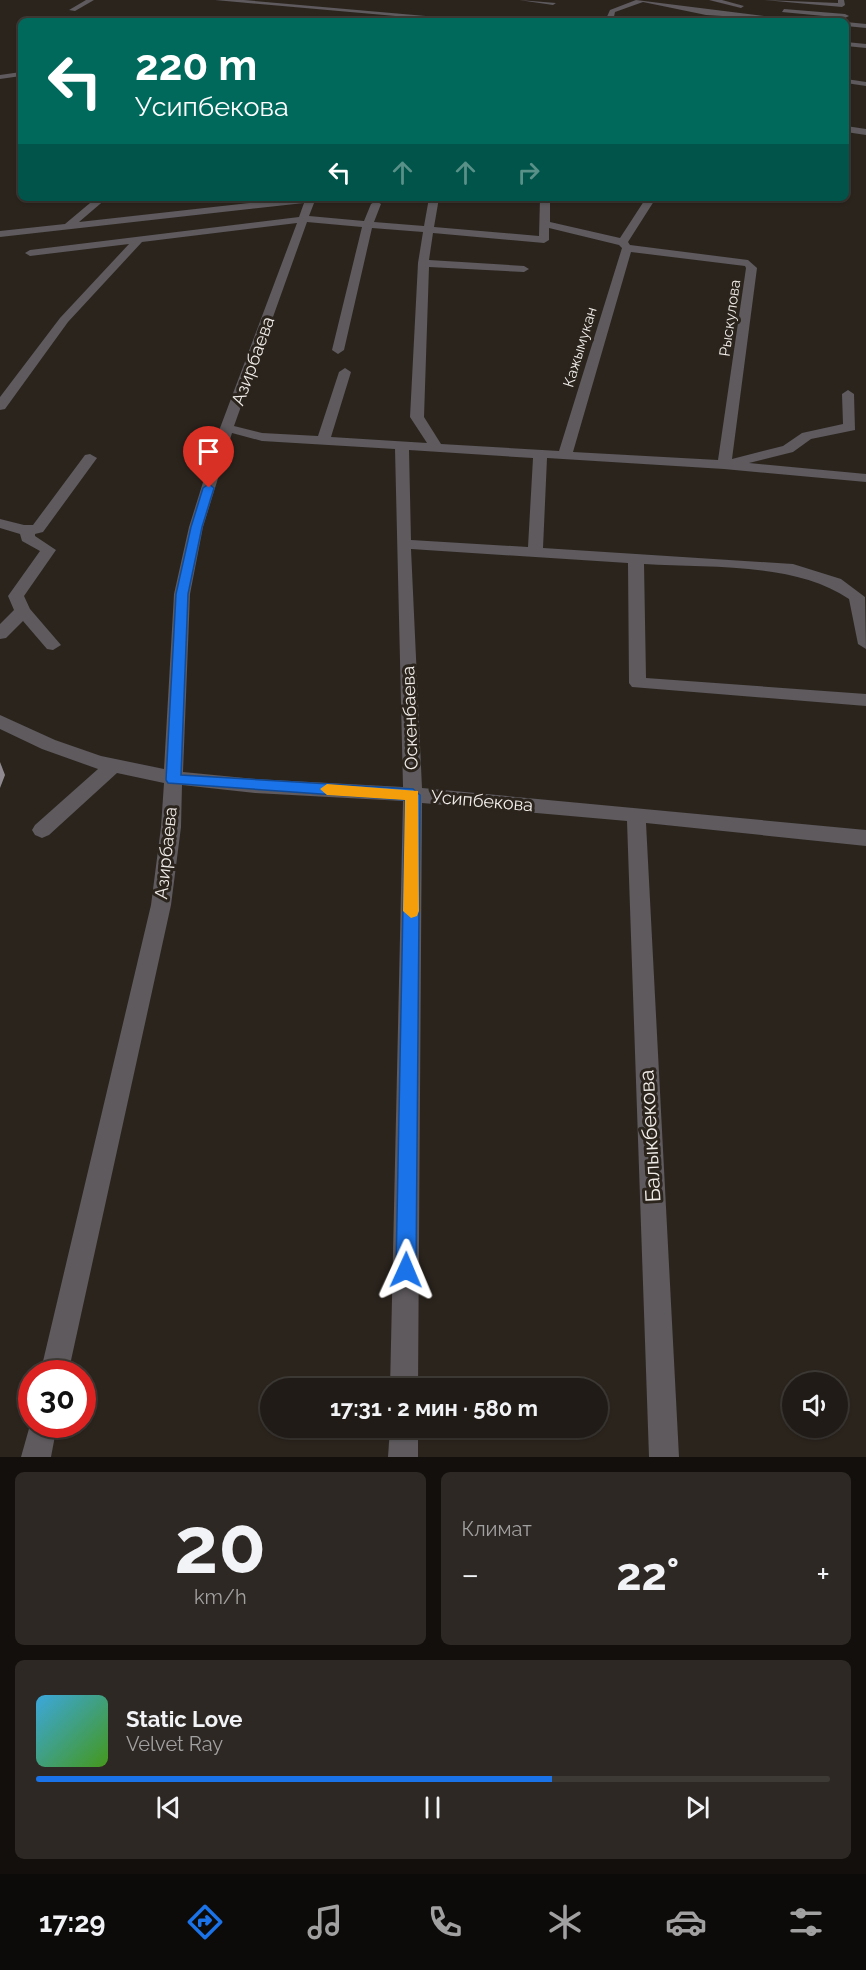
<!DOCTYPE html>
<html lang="ru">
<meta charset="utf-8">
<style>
body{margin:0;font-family:Raleway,sans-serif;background:#2d2823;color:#f1f3f6;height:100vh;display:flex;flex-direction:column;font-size:22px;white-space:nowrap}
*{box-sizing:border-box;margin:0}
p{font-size:20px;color:#a2a1a1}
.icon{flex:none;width:33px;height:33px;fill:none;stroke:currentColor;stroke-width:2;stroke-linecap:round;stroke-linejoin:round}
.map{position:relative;height:1457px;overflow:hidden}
.drawer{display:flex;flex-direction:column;gap:15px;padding:15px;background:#120f0c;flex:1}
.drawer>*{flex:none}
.top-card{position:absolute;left:18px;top:18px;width:831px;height:183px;border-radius:9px;box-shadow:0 2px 4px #0004,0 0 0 2px #3d3935;background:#00695c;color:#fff;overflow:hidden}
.controls{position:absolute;left:782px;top:1372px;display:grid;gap:12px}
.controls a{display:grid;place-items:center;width:66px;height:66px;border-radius:50%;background:#201b16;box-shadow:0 2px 4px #0004,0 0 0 2px #3d3935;font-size:30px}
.speed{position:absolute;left:18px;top:1360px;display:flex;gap:12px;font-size:30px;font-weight:700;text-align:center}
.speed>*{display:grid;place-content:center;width:78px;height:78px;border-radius:50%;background:#201b16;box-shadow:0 2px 4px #0004,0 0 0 2px #3d3935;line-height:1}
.speed .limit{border:9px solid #d22;background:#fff;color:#111}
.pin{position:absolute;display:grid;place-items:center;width:51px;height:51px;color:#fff;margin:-62px -26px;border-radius:50% 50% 50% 0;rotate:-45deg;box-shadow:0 0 6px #0007}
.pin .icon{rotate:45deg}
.me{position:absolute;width:66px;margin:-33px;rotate:1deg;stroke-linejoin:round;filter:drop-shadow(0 0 4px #0008)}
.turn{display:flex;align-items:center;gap:21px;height:126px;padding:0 18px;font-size:27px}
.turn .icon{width:78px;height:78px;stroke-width:2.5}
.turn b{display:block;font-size:42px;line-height:51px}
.lanes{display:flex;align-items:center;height:57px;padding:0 18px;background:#0003;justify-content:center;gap:30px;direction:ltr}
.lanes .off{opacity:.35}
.big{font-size:45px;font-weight:700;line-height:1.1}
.drawer .widget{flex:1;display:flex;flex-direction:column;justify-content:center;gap:9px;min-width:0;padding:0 21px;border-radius:9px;background:#2d2823}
.drawer .dial{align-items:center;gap:0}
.dial b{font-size:78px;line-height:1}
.song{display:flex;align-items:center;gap:18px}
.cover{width:72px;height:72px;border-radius:9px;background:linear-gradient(135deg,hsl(200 70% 55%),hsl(100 70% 35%))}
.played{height:6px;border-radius:3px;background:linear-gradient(90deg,#1a73e8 65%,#3d3935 65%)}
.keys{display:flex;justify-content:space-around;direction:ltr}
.heat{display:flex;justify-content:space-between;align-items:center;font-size:33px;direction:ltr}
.drawer .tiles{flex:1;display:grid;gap:15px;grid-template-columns:1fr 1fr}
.widget:last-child{grid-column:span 2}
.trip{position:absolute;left:260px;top:1378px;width:348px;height:60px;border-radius:30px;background:#201b16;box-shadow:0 2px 4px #0004,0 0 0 2px #3d3935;font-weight:700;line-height:60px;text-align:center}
.menu{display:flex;height:96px;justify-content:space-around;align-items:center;background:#0d0b09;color:#a2a1a1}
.menu .icon{width:42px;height:42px}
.menu .on{color:#1a73e8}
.menu b{font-size:27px;color:#f1f3f6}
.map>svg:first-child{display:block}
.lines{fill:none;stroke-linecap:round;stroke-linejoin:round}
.minor{fill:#5e5a5e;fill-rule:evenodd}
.shaded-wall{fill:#908a90}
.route{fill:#1a73e8;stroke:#114b97;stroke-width:1.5}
.slow{fill:#f59e0b}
.labels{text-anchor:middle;stroke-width:6;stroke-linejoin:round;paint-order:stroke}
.far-street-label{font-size:15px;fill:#f1ece8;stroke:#2b241d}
.street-label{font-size:18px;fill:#f1ece8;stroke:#2b241d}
.near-street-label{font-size:21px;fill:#f1ece8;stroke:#2b241d}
</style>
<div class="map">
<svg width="866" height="1457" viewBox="0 0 866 1457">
<rect width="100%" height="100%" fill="#2b241d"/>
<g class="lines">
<g class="minor">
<path d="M86,0H94L75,11L69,10Z"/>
<path d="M215,0H244L483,21H452Z"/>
<path d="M519,0L556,3L553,5Z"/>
<path d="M636,0L803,21L706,15L643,2L615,12L613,21H605L610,10Z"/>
<path d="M709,0H722L744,6L741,8Z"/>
<path d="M764,0L838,3V0H844L845,5L842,7Z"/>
<path d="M784,9L845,14L849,16L845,18L782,12Z"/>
<path d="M846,22L866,24V28L846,26Z"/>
<path d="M846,42L866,44V48L846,46Z"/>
<path d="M21,72V76L0,79V75Z"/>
<path d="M846,79L866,82V86L846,83Z"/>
<path d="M846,126L866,129V135L846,132Z"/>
<path d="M96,198H107L79,222L293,198H316L309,216L364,221L371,204L376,201L381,204L374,222L424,226L429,198H439L434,227L539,236L540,198H550V222L620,238L646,198H656L628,242L630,245L748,260L757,268L732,459L783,446L802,433L843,424L842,394L848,390L854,394L855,430L811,439L793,452L749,463L866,474V482L724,469L547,458L543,548L793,564L841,579L865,597L866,649L858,644L849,599C795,562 708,568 644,564L646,678L866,694V706L632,687L629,683L628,563L411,549L422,788L866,830V846L646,823L679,1457H649L627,821L422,803L418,1389H390L403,801L255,793L182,785L181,827L171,905L68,1374H40L151,905L161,827L164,783L117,773L49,835L42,838L35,835L32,830L35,825L98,769L42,749L0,729V715L55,740L101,756L164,769L174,594L189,527L220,428L297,223L142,242L68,322L5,409L0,410V397L60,318L129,244L30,256L25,253L30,250L299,217L304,203L0,237V231L65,224ZM307,222L362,227L332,350L338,354L344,350L372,228L423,232L418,263L410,417L427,443L331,437L351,372L345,368L339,372L318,436L262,433L234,426ZM549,228L619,245L622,248L559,451L441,444L424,417L429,267L524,272L529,269L524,266L429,260L433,233L544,243L549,240ZM631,252L745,266L746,268L718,460L573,452ZM232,433L262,441L395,449L403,787L255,779L183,772L190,594L203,527ZM409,450L533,458L528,547L411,540Z"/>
<path d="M90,454L97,458L43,532L35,534V536L56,550L24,596L30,609L61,645L53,650L47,649L23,621L6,638L0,639V624L14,610L8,596L40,551L22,541L20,534L0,528V519L24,525H33L85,455Z"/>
<path d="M32,1418V1425H57L51,1457H21Z"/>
<path d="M390,1428H418V1457H388Z"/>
</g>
</g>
<path class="shaded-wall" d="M0,762L5,775L0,788Z"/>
<path class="route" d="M209,484L214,488L202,527L188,594L181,775L413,789L420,795L416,1270L413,1277L406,1280L399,1277L396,1270L405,800L168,783L166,780L176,594L191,527L203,488Z"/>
<path class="slow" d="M327,784L418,791L419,911L417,916L411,918L403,911L405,800L327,795L320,789Z"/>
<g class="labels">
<g class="far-street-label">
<text transform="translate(730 318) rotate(-82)" y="5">Рыскулова</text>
<text transform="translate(580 347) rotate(-73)" y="5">Кажымукан</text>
</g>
<g class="street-label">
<text transform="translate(253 361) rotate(-70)" y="6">Азирбаева</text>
<text transform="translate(410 718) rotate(-92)" y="6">Оскенбаева</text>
<text transform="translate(482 801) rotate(5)" y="6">Усипбекова</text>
<text transform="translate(166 853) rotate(-84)" y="6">Азирбаева</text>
</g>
<g class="near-street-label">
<text transform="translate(650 1136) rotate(-93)" y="7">Балыкбекова</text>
</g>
</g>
</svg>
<div class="controls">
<a><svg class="icon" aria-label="sound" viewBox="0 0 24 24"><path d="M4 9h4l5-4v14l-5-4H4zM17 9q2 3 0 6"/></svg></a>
</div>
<div class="speed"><div class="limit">30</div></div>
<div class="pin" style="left:209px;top:488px;background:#d93025"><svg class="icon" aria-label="arrive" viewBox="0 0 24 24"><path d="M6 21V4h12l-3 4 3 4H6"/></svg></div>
<svg class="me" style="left:406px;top:1270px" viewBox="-20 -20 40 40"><path d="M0-17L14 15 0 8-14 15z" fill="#1a73e8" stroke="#fff" stroke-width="4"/></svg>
<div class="trip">17:31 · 2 мин · 580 m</div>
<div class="top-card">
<div class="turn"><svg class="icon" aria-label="left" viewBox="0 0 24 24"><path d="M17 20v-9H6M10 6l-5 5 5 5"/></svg><div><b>220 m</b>Усипбекова</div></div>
<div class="lanes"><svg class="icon" aria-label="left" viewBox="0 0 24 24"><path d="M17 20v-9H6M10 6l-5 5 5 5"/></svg><svg class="icon off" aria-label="ahead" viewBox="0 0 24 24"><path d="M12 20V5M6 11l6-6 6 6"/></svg><svg class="icon off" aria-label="ahead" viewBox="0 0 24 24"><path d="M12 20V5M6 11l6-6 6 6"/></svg><svg class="icon off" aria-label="right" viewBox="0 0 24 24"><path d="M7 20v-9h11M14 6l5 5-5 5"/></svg></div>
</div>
</div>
<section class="drawer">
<div class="tiles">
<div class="widget dial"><b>20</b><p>km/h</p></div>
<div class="widget"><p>Климат</p>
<div class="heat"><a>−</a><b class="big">22°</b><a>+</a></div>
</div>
<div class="widget">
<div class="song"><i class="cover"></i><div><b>Static Love</b><p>Velvet Ray</p></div></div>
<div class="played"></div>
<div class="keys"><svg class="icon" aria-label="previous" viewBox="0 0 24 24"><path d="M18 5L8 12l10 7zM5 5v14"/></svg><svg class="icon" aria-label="pause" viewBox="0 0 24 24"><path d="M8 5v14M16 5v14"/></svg><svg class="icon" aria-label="next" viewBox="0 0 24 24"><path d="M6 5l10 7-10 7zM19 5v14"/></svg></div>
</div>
</div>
</section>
<nav class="menu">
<b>17:29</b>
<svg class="icon on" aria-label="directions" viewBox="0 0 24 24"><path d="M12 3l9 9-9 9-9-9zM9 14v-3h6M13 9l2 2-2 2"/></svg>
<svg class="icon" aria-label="music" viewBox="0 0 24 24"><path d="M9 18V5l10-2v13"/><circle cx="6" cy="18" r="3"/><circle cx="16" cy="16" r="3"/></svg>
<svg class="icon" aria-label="phone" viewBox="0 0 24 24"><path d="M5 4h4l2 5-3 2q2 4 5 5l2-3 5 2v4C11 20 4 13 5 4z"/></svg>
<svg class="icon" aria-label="climate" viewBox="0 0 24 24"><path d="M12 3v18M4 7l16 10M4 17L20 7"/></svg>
<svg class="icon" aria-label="car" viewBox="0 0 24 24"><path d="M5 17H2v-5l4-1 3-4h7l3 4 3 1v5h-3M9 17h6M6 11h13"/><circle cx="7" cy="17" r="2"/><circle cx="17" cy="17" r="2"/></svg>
<svg class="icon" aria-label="filters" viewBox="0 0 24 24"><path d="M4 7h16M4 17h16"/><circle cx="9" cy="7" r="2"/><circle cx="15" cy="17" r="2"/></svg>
</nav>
